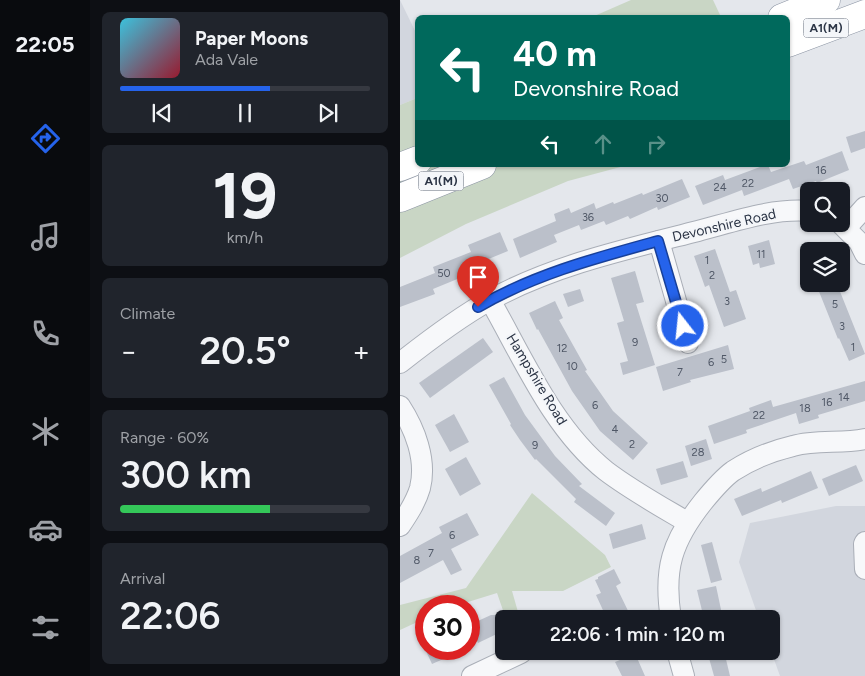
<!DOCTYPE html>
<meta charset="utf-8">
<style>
body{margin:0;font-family:Figtree,sans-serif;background:#20242c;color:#f1f3f6;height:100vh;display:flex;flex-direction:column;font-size:19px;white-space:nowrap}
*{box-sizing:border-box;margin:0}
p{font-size:16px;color:#9ea1a6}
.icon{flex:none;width:28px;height:28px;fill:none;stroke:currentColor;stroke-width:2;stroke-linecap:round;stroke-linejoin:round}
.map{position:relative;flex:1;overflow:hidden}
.details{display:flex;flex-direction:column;gap:12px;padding:12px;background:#0d0f14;width:310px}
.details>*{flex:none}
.guide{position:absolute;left:15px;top:15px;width:375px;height:152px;border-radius:8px;box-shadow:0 1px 4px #0004;background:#00695c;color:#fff;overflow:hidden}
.tools{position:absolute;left:400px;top:182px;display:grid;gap:10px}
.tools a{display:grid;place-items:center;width:50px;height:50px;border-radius:8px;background:#171b24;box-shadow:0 1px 4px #0004;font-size:25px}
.speed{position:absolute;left:15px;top:595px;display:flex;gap:10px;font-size:25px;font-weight:700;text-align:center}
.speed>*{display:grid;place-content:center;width:65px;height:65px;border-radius:50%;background:#171b24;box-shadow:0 1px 4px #0004;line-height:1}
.speed .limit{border:8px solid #d22;background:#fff;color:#111}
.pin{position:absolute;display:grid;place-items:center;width:42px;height:42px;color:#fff;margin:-51px -21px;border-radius:50% 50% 50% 0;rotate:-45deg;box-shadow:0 0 5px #0007}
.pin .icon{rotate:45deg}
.me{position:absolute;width:55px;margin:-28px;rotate:344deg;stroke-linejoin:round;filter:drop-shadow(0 0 4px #0008)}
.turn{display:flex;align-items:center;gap:18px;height:105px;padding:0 15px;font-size:22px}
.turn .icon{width:65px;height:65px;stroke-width:2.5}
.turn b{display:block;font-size:35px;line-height:42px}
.lanes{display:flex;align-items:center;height:48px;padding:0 15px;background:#0003;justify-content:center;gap:25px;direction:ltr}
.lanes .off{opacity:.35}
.big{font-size:38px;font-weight:600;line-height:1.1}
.details .card{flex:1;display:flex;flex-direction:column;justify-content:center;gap:8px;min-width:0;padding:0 18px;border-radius:8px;background:#20242c}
.details .dial{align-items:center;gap:0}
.dial b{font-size:65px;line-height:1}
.song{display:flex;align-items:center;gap:15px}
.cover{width:60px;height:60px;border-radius:8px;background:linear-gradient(135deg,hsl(190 70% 55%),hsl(350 70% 35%))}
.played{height:5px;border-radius:2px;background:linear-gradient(90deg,#2563eb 60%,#363941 60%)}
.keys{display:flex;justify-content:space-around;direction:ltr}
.heat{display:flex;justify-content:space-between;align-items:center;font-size:28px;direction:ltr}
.charge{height:8px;border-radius:4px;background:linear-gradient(90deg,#34c759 60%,#363941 0)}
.trip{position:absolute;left:95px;top:610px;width:285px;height:50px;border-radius:8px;background:#171b24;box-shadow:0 1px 4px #0004;font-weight:600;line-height:50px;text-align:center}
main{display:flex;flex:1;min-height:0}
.dock{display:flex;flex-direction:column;width:90px;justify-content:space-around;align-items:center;background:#090b0e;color:#9ea1a6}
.dock .icon{width:35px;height:35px}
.dock .current{color:#2563eb}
.dock b{font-size:22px;color:#f1f3f6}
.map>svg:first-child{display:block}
.built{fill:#d2d6de}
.green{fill:#c9d6c5}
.building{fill:#bbc0ca}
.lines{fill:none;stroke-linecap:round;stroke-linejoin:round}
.minor-casing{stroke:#a9aeb7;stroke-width:22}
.highway-casing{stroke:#8b94a3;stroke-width:29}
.minor{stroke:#f7f8fa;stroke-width:20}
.highway{stroke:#fff;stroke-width:28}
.route-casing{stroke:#184099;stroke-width:12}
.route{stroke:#2563eb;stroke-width:9}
.labels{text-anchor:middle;stroke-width:4.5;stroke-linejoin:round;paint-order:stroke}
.number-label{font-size:11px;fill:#4f5766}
.shield{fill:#f4f6f9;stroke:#676e7b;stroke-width:1}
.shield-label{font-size:12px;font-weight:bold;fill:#2b3445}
.street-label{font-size:14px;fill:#2b3445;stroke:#f4f6f9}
</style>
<main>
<nav class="dock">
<b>22:05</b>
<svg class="icon current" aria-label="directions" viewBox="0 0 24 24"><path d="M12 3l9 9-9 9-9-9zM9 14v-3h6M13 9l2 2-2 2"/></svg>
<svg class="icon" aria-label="music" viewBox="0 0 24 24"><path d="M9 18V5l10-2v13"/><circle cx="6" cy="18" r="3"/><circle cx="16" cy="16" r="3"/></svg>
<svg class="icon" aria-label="phone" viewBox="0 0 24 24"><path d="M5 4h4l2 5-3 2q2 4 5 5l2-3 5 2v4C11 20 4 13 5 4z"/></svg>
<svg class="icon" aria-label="climate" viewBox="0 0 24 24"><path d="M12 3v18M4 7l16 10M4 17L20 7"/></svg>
<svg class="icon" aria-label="car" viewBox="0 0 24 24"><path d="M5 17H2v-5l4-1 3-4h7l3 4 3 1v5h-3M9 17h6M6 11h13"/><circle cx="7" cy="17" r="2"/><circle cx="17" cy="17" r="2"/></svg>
<svg class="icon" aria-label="filters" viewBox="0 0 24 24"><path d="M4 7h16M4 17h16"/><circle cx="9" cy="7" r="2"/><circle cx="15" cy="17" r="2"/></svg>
</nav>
<section class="details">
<div class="card">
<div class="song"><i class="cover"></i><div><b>Paper Moons</b><p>Ada Vale</p></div></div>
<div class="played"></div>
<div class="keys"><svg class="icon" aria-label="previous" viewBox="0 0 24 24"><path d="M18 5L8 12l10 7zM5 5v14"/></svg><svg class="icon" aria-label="pause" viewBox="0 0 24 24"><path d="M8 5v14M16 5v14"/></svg><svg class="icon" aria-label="next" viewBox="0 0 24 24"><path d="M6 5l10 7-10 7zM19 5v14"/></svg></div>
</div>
<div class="card dial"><b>19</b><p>km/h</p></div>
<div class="card"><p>Climate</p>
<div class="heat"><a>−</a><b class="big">20.5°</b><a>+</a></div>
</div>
<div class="card"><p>Range · 60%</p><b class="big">300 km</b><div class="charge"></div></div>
<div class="card"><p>Arrival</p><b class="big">22:06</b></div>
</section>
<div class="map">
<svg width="465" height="676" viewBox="0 0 465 676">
<rect width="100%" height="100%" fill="#e4e7ec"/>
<g class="built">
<path d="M0,0L18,37L17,98L0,105Z"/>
<path d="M436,506H465V676H380L371,651V619H359L339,562L350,523Z"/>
</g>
<g class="green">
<path d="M231,0H313L321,17H192Z"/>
<path d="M17,98L18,165H228L168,181L66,224L0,258V105Z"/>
<path d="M132,493L205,555L211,567L163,591H112L120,619H106L97,593L55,606H26V618L0,630V605L66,588Z"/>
</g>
<g class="building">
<path d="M465,131V148L451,153L446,137Z"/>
<path d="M442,151L449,170L417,183L416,181L393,189L389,179L344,196L342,190L303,205L295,186L323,175L325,180L365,165H368L371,172L404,161L406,165Z"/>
<path d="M282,179L290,197L258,210L257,207L230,219L228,216L206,225L204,221L181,230L179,225L154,235L157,242L120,258L113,239L156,221L154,214L169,208L171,213L194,203L196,209L213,202L214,204L242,193L243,195Z"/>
<path d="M100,232L108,251L69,267L72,273L33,289L35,294L0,307V287L35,273L33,267L71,252L68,245Z"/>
<path d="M369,240L375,264L360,268L359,263L353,265L348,246Z"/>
<path d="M315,249L330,292L336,290L346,319L324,327L309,285L305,287L294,256Z"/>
<path d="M235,271L244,302L236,304L255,365L223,375L220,363L228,361L217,323L224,321L211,278Z"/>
<path d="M416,284H437L465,354L449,361L439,338L438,339Z"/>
<path d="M180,289L184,301L168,307L163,294Z"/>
<path d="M155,301L163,318L159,320L187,370L185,371L213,411L248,443L233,460L200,431L172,391L138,329L137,330L129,313Z"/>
<path d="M83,338L93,352L30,398L19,383Z"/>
<path d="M328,345L334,369L290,380L291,382L263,391L256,367Z"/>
<path d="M104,377L125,415L155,456L182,484L179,486L215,513L206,526L174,502L176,499L136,459L135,460L120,440L110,425L111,424L89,385Z"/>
<path d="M465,381V401L418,415L419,418L399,424L396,413L346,430L347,433L314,444L308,426L350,411L349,408L371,400L373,407Z"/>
<path d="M54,414L69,442L50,452L35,425Z"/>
<path d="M306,439L312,459L291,466L285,446Z"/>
<path d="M66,457L81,484L60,496L45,469Z"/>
<path d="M283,461L288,477L261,485L256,469Z"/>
<path d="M456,465L463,481L429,496L422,479Z"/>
<path d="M411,471L418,488L382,503L381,500L342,516L334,499L361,488L362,492Z"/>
<path d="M67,513L79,535L51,549L62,570L51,575L43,560L0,583V556L42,533L39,527Z"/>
<path d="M242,524L246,539L213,549L209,534Z"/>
<path d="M312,542L322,580L311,583L301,545Z"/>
<path d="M214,569L221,583L216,586L232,619H207L196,595L201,593L195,580L198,579V577Z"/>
<path d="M316,586L323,619H304L297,590Z"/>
<path d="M91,615H96L103,631L78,643L69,625Z"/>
<path d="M25,649H66L32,664Z"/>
<path d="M216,651H234L245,676H222L215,662L220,660Z"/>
<path d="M307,651H324L330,676H314Z"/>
</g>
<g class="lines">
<defs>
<g id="minor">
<path d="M441,224L459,242L465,254"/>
<path d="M446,228L465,207"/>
<path d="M259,241L288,343"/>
<path d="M90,300C123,358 153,429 206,471C231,490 260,506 287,522"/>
<path d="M0,363C29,340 58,318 90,300C154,265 227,249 298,231C333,222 372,208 409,211"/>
<path d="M0,406C15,429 27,460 20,488C16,502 8,514 0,526"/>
<path d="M465,542L464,544L465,569"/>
<path d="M271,619C263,569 272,541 303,502C312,491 322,479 333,471C350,460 372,451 393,446C416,439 441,444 465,439"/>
<path d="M277,651L284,676"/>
<path d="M72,676L121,653"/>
</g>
<g id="highway">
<path d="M382,18L426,0"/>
<path d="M388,43L465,14"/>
<path d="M0,167L18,160"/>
<path d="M0,198L82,165"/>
</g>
</defs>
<use href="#minor" class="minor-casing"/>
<use href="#highway" class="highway-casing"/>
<use href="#minor" class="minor"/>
<use href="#highway" class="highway"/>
</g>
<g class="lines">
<defs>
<path id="route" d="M78,307C135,274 196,258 258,241L283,326"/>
</defs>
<use href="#route" class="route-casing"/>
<use href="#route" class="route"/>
</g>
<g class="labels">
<g class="number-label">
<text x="421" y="174">16</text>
<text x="348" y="187">22</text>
<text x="320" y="191">24</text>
<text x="262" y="202">30</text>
<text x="188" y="221">36</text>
<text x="361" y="258">11</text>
<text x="307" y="264">1</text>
<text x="44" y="277">50</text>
<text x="312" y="279">2</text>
<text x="327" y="305">3</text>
<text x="435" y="308">5</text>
<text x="442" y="330">3</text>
<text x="235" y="346">9</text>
<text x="453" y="351">1</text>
<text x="162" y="352">12</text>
<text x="324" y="363">5</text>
<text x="311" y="366">6</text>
<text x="172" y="370">10</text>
<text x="280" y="376">7</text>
<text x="444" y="401">14</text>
<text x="427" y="406">16</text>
<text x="195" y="409">6</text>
<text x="405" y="412">18</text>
<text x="359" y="419">22</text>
<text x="215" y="433">4</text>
<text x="232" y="448">2</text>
<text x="135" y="449">9</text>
<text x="298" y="456">28</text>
<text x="52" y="539">6</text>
<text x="31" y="557">7</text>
<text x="17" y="564">8</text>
</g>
<g class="shield">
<rect x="403.5" y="18.5" width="45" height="19" rx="4"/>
<rect x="18.5" y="171.5" width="45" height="19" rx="4"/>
</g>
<g class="shield-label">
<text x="426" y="32">A1(M)</text>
<text x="41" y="185">A1(M)</text>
</g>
<g class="street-label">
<text transform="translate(324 225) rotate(-13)" y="5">Devonshire Road</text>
<text transform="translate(137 379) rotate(59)" y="5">Hampshire Road</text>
</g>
</g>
</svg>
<div class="tools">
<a><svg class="icon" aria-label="search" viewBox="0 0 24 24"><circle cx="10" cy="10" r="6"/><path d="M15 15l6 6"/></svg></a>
<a><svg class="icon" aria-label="layers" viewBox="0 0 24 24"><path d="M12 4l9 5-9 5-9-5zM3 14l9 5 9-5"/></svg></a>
</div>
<div class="speed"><div class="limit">30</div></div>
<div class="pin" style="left:78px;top:307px;background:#d93025"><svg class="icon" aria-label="arrive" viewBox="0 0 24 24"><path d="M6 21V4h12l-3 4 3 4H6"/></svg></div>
<svg class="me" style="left:283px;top:326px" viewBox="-20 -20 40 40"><circle r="17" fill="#2563eb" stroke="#fff" stroke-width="3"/><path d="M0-11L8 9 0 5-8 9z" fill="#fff"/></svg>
<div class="trip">22:06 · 1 min · 120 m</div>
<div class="guide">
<div class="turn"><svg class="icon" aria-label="left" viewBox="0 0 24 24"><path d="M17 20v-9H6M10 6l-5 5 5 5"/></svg><div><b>40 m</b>Devonshire Road</div></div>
<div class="lanes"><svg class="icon" aria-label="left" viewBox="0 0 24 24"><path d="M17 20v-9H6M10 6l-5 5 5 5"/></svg><svg class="icon off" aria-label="ahead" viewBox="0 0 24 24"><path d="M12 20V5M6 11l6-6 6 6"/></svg><svg class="icon off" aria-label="right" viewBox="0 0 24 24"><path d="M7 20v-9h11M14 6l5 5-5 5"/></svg></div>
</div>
</div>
</main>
